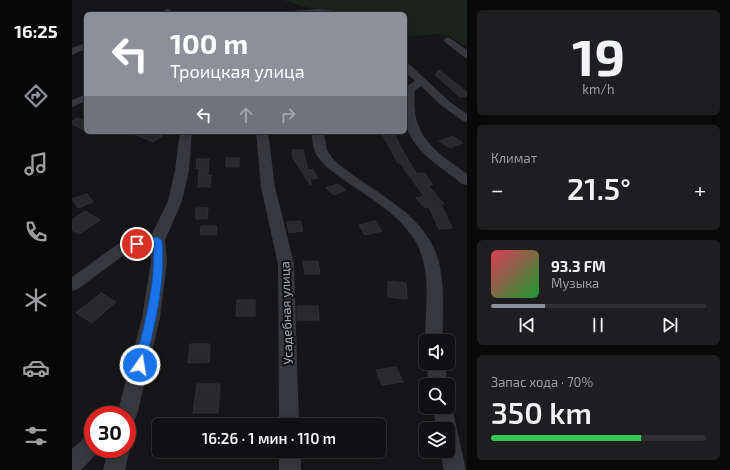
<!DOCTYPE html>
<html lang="ru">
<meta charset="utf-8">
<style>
body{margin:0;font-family:"Exo 2",sans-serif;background:#1e1e20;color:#f1f3f6;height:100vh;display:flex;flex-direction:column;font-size:15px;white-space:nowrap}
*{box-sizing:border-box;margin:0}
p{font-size:13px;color:#9c9d9f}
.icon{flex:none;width:22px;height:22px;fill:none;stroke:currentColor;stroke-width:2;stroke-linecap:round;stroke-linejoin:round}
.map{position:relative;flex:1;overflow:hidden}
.details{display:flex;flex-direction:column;gap:10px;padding:10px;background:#09090a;width:263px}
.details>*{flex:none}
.hud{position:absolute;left:12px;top:12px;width:323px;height:122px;border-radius:6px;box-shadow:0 2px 10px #0003,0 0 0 1px #303032;background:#8c9099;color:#fff;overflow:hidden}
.controls{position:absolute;left:347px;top:334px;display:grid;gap:8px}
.controls a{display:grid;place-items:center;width:36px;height:36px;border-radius:6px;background:#101012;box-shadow:0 2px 10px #0003,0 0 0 1px #303032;font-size:20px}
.speed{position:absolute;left:12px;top:406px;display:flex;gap:8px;font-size:20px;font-weight:700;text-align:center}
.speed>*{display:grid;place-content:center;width:52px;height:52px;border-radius:50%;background:#101012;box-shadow:0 2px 10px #0003,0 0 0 1px #303032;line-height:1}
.speed .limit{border:6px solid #d22;background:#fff;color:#111}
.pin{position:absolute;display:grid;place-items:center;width:34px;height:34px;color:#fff;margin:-17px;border:2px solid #fff;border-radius:50%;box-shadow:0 1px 4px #0007}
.me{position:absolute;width:44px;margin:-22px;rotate:13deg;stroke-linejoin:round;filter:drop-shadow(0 0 3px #0008)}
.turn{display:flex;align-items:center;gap:14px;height:84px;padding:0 20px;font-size:18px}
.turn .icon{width:52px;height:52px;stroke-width:2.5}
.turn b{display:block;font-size:28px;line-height:34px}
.lanes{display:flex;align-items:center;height:38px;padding:0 20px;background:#0003;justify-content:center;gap:20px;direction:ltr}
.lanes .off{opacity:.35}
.big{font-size:30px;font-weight:600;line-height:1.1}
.details .card{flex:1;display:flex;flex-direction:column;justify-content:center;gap:6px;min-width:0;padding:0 14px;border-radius:6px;background:#1e1e20}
.details .dial{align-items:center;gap:0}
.dial b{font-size:52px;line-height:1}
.song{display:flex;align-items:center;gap:12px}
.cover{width:48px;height:48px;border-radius:6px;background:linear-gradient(135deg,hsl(350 70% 55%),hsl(130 70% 35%))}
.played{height:4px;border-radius:2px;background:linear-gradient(90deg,#8c9099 25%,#303032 25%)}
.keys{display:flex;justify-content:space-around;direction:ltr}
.heat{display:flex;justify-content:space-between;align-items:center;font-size:22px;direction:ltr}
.charge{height:6px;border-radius:3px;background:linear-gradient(90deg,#34c759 70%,#303032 0)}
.trip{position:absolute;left:80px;top:418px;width:234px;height:40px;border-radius:6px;background:#101012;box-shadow:0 2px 10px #0003,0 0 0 1px #303032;font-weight:600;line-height:40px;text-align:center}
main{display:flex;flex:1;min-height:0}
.menu{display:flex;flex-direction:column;width:72px;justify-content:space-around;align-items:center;background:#060607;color:#9c9d9f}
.menu .icon{width:28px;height:28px}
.menu .active{color:#8c9099}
.menu b{font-size:18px;color:#f1f3f6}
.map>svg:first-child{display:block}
.green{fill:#1c231d}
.building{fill:#29292c;stroke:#303034}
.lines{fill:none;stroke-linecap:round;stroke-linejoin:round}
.minor{fill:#37383d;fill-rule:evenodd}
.route{fill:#1a73e8;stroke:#114b97}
.labels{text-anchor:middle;stroke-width:4;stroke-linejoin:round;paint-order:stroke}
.street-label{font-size:13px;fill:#a8adb8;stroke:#111113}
</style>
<main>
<nav class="menu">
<b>16:25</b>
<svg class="icon active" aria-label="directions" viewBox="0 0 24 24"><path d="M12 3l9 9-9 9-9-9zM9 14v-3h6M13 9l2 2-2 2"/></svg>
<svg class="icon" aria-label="music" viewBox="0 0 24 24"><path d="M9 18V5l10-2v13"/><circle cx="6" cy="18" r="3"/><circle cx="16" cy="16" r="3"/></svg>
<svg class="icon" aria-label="phone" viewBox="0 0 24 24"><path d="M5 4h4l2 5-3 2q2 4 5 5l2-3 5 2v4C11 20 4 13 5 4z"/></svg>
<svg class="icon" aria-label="climate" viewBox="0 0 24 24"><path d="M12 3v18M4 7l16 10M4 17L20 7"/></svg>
<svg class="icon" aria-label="car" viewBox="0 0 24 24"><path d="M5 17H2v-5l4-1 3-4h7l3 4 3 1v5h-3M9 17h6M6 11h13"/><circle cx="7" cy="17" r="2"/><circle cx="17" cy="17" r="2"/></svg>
<svg class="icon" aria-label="filters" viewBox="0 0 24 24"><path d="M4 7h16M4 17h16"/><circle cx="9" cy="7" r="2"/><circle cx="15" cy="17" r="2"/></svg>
</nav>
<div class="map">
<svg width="395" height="470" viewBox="0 0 395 470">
<rect width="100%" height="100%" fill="#161618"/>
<path class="green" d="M212,0H395V45H391L377,36L365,34L333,37V14H281L252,9L236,8Z"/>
<g class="building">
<path d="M367,70L395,92V96L388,97L363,75Z"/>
<path d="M6,118L14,122V131L0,124V121Z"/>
<path d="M57,132H81L90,136L81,142Z"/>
<path d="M309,132H322L329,148L345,174L352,173L361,185H356L372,204H369L380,228L367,229L357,207L353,208L344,198L352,196L328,163H326Z"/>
<path d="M381,136L391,143L378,148L367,141Z"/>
<path d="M220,150H231L236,170L241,169L246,178L238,179L239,184L238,185L221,158Z"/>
<rect x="154" y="158" width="13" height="9"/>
<path d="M125,159H137L136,176L139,175L138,187H126L127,168L124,169Z"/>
<path d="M266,184L274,190L262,195L254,188Z"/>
<path d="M15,194L21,202L6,208L0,199Z"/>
<path d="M124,208H136L135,219H124Z"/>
<path d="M13,211L28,220L7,234L0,230V220Z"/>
<path d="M228,221L231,231L217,233L215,222Z"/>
<path d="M303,221L310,231L293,235L287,225Z"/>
<path d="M129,226H145L144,235H128Z"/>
<path d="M231,261H246L248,274H233Z"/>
<path d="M316,281L334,283L335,299L316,297Z"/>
<path d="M29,293L44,302L20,323L4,313Z"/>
<path d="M165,300H183V316H164Z"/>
<path d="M225,306H246L247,320H225Z"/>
<path d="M118,344H138L137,362L116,363Z"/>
<path d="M324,367L331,382L310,385L304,370Z"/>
<path d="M125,384H148L146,413H121Z"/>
</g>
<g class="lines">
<g class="minor">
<path d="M95,9L98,10L99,12L98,14H87Z"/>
<path d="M247,9L265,11L269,14H214L218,11Z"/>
<path d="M376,37L395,50V58L392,57L373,42L371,40Z"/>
<path d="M14,43V49L0,55V48Z"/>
<path d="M333,63L337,64L378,102L395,114V122L391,121L370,106L349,86L343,90C338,136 362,150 395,174V185L390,184C369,166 336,150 333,118C332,108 333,98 333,87L343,81L333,72Z"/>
<path d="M14,94V101L0,107V100Z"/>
<path d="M108,132H120L117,170L110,201L93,240L95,261L88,318L65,415L62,421L55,424V415H45L70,318L79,261L78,247L56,252L6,289L0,291V277L46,244L79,236L96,201L103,170Z"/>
<path d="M184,132H196L203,187L222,264L227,425H207L206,264L189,187Z"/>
<path d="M240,132H252L255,150L261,159C299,194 357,211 368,267C373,291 370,317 371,341H354V343L353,341C353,309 360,274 345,244C330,216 298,198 272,180C262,173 252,166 245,156C241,149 240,140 240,132Z"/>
<path d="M355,363H373L376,385H356Z"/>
<path d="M376,400L380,407L394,470H372L368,451H376V429H365L360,407H376Z"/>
<path d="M21,433V449L28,450L9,470H0V449L14,436Z"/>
<path d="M55,443L58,449L53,470H31L36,449H55Z"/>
<rect x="207" y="451" width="22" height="19"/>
</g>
</g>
<path class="route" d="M85,237L90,240C94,282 83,324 73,365L72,369L68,370L64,369L62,365C72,326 84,284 81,244L65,247L60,244L65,240Z"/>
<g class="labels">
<g class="street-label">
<text transform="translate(214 313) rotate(-92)" y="5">Усадебная улица</text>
</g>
</g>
</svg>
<div class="controls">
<a><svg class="icon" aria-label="sound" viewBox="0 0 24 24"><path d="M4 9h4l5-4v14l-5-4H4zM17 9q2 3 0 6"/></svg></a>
<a><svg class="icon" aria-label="search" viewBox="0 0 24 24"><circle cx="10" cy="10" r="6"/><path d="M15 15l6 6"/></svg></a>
<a><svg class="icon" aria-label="layers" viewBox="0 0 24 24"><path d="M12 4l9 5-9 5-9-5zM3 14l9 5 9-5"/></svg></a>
</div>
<div class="speed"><div class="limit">30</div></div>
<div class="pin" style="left:65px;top:244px;background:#d93025"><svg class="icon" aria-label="arrive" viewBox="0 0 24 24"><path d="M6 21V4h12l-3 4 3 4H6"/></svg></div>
<svg class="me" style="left:68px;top:365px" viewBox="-20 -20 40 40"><circle r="17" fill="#1a73e8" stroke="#fff" stroke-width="3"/><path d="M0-11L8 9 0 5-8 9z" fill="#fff"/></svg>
<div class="trip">16:26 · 1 мин · 110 m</div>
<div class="hud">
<div class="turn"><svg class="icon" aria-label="left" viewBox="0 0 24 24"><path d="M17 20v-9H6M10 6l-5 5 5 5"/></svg><div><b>100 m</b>Троицкая улица</div></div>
<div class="lanes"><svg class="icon" aria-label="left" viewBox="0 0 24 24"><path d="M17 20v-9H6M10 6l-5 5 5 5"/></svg><svg class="icon off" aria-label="ahead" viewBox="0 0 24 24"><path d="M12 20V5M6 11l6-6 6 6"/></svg><svg class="icon off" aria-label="right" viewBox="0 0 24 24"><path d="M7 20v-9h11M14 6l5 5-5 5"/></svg></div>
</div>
</div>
<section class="details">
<div class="card dial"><b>19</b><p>km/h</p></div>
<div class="card"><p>Климат</p>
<div class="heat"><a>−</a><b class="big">21.5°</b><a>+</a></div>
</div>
<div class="card">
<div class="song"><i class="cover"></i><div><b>93.3 FM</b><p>Музыка</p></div></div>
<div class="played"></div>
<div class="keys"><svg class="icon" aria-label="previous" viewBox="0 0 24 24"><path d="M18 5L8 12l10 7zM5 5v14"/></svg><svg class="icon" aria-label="pause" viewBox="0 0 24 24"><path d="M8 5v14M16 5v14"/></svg><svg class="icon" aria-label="next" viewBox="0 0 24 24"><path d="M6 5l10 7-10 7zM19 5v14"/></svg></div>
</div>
<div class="card"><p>Запас хода · 70%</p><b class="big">350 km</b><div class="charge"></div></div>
</section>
</main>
